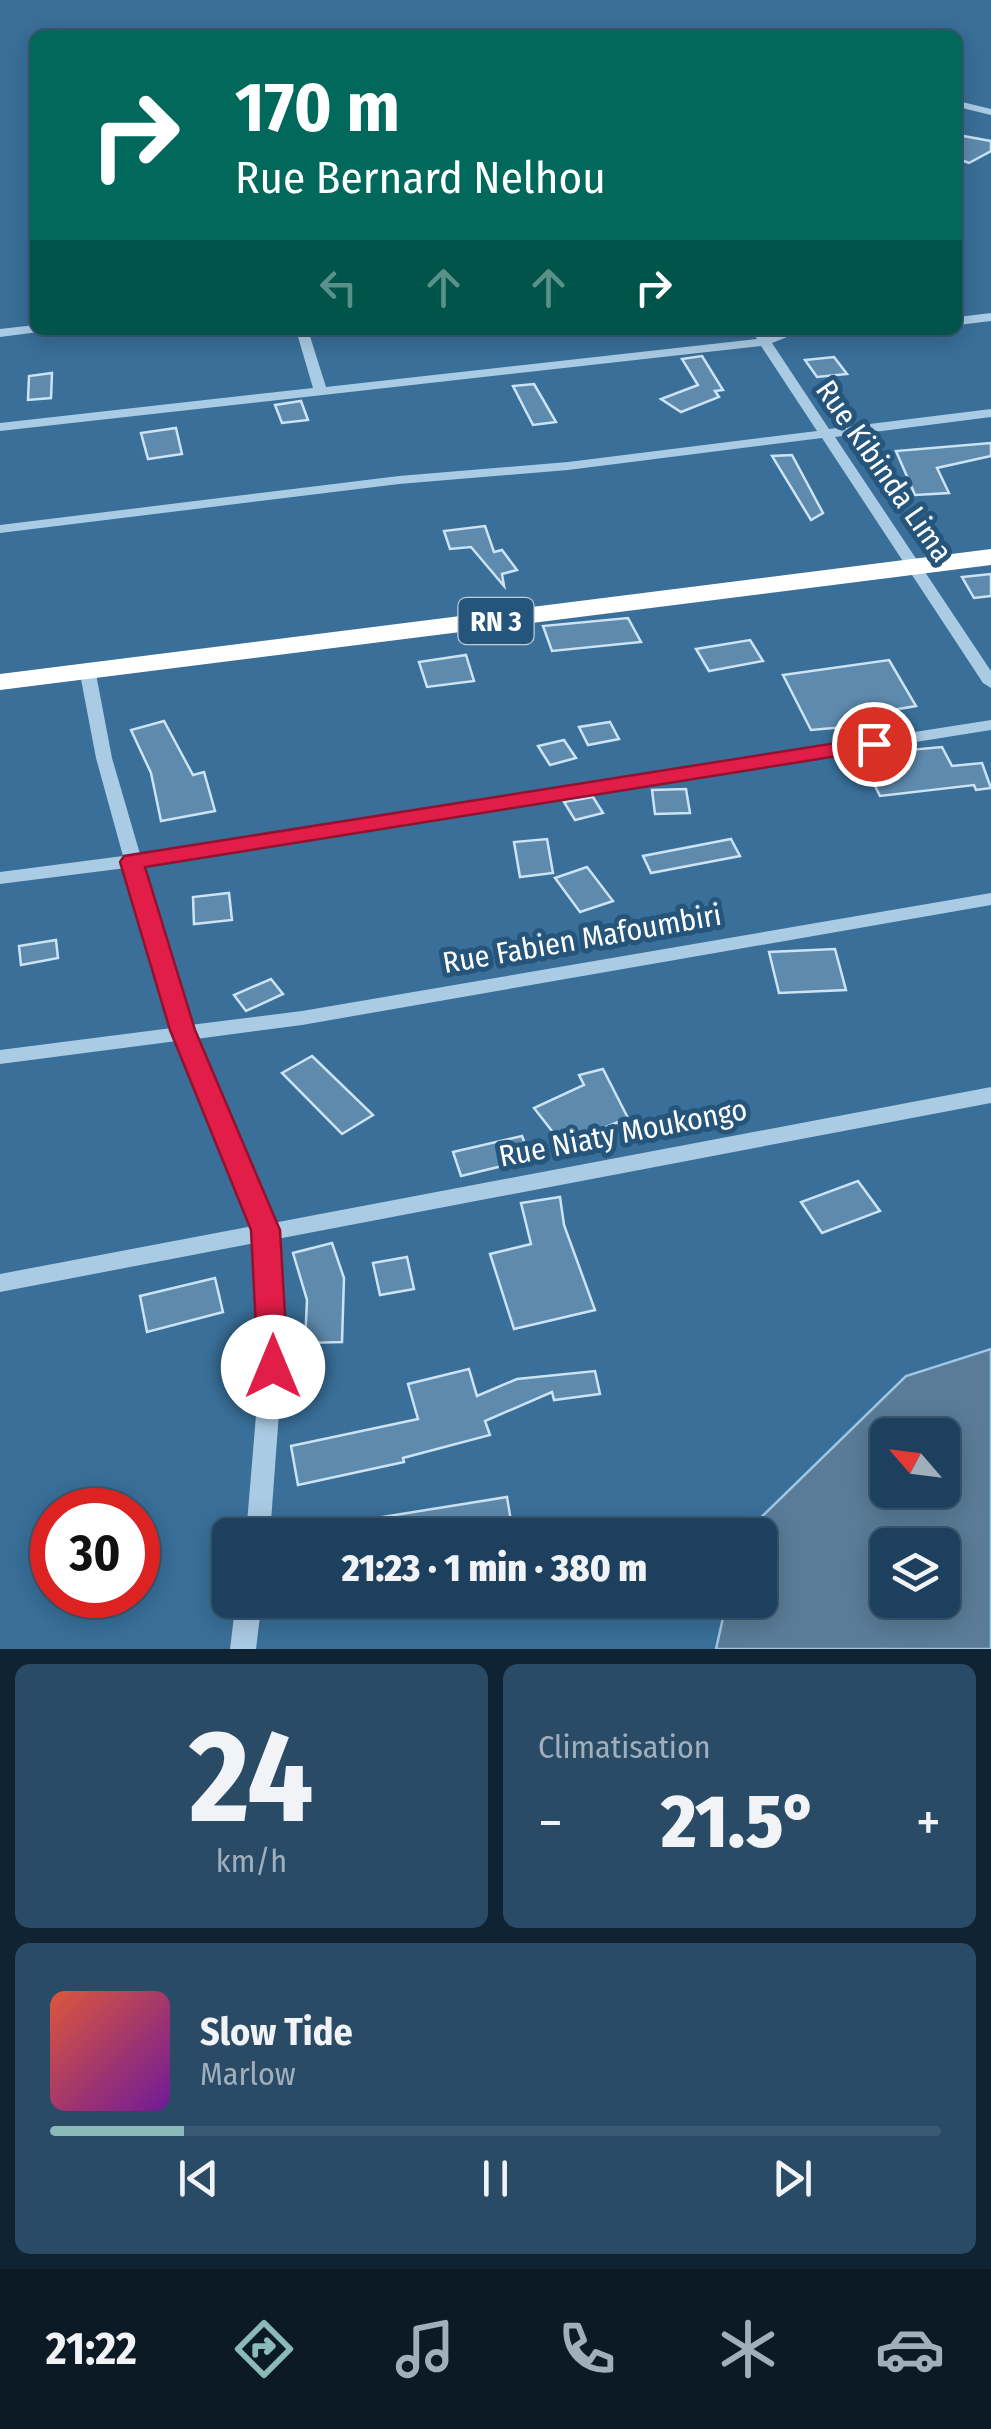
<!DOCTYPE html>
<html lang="fr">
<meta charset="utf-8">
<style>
body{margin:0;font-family:"Fira Sans Condensed",sans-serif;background:#294b66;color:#f1f3f6;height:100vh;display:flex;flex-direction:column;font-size:38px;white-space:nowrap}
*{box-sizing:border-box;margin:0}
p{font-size:32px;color:#a0afbc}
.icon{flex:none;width:55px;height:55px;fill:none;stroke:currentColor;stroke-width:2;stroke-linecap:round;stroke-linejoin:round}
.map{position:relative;height:1649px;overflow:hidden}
.drawer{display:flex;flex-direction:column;gap:15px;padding:15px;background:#0f2333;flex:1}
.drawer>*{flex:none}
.top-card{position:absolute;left:30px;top:30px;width:932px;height:305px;border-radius:15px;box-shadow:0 5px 25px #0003,0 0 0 2px #3a5972;background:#00695c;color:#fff;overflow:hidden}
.needle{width:65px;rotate:298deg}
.fabs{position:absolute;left:870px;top:1418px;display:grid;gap:20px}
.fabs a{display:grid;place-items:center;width:90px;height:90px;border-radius:15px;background:#1c405d;box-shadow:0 5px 25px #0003,0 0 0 2px #3a5972;font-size:50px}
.speed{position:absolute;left:30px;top:1488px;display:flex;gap:20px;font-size:50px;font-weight:700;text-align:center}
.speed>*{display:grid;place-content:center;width:130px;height:130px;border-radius:50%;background:#1c405d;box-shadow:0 5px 25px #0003,0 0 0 2px #3a5972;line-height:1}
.speed .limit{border:15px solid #d22;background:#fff;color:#111}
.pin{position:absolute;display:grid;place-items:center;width:85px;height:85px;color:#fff;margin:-42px;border:5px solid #fff;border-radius:50%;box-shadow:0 2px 10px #0007}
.me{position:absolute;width:110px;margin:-55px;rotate:0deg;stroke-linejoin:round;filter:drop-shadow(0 0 8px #0008)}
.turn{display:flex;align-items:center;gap:35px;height:210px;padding:0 40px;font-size:45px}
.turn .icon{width:130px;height:130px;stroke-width:2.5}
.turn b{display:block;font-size:70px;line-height:85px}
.lanes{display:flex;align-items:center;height:95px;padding:0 40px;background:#0003;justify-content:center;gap:50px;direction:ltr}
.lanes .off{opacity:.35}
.big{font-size:75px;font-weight:800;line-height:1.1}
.drawer .card{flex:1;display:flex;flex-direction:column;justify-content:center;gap:15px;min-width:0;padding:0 35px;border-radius:15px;background:#294b66}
.drawer .dial{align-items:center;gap:0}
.dial b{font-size:130px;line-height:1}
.song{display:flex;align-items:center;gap:30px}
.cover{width:120px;height:120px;border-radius:15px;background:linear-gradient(135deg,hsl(10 70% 55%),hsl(280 70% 35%))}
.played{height:10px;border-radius:5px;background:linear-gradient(90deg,#8bbbb9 15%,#3a5972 15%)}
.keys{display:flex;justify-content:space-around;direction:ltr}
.heat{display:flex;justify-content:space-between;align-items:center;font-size:55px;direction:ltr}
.drawer .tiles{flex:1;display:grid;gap:15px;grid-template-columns:1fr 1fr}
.card:last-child{grid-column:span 2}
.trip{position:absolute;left:212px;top:1518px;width:565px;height:100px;border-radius:15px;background:#1c405d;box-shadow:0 5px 25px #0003,0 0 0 2px #3a5972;font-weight:800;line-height:100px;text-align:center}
.dock{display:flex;height:160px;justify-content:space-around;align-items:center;background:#0b1a25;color:#a0afbc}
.dock .icon{width:70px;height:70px}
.dock .current{color:#8bbbb9}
.dock b{font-size:45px;color:#f1f3f6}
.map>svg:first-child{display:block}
.green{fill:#396f99;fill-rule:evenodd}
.water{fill:#5a7c97;stroke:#9ec7e5;stroke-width:2.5;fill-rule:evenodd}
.building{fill:#5e8aad;stroke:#cce3f4;stroke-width:2.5}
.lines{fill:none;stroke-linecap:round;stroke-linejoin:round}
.minor{fill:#aacbe4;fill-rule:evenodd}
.highway{fill:#fff;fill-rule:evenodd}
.route{fill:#e11d48;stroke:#92132f;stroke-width:2.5}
.labels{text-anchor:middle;stroke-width:10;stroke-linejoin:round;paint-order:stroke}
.shield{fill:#26557c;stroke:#beccd8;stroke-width:2.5}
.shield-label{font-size:28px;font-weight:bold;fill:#fff}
.street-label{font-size:30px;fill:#fff;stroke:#26557c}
</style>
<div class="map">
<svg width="991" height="1649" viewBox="0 0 991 1649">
<rect width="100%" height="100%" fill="#26557c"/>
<path class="green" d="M0,0H991V1649H0ZM35,35H958V330H35ZM888,1435H942V1490H888ZM52,1510H138V1595H52ZM230,1535H760V1600H230ZM888,1545H942V1600H888Z"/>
<path class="water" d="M991,1349V1649H716L727,1600H760V1535H743L906,1376ZM888,1435H942V1490H888ZM888,1545H942V1600H888Z"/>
<g class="building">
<path d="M958,135L991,141V151L969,163L958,159Z"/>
<path d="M702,356L723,390L715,391L719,397L681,412L661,399L698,385L682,359Z"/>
<path d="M834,357L847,374L817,377L805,360Z"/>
<path d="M52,373L51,398L28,400L29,376Z"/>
<path d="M534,384L556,422L533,425L513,386Z"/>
<path d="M301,401L308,420L282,423L275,405Z"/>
<path d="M176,428L182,454L148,459L141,433Z"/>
<path d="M991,443V456L937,468L949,493L915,495L896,451Z"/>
<path d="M792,455L823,513L811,520L772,456Z"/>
<path d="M485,526L494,552L502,550L517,570L502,574L504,586L471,547L450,549L444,531Z"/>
<path d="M991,574V596L974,598L962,577Z"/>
<path d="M628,618L641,642L552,651L543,626Z"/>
<path d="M750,640L763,661L709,671L696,649Z"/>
<path d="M466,655L474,681L427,687L419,662Z"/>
<path d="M889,660L916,706L887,711L894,721L868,725L811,730L783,675Z"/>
<path d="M164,721L193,775L204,772L215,811L161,821L151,773L131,730Z"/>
<path d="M610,722L619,739L588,745L579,727Z"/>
<path d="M564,740L576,758L550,765L538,746Z"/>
<path d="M942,747L952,766L982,763L991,788L976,790L974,785L880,796L863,762L912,756L909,750Z"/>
<path d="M686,789L690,813L655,814L652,790Z"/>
<path d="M593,797L603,813L575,820L564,802Z"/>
<path d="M547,839L553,873L520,877L514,842Z"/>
<path d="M731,839L740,856L651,873L643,856Z"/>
<path d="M587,867L613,901L580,912L555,878Z"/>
<path d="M229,893L232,920L194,924L193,897Z"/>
<path d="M56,940L58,958L21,965L19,946Z"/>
<path d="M835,949L846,990L779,993L769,952Z"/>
<path d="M271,979L283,994L246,1011L234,995Z"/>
<path d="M312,1056L373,1115L342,1134L282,1073Z"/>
<path d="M603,1069L628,1118L563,1145L534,1108L584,1085L579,1075Z"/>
<path d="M522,1136L531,1159L461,1176L453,1152Z"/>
<path d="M858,1181L880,1211L822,1233L801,1202Z"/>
<path d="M560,1197L564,1225L595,1310L514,1329L490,1254L531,1244L521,1203Z"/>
<path d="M332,1243L344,1278L342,1342L305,1343L307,1300L293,1253Z"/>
<path d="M407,1257L414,1289L380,1295L373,1263Z"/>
<path d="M215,1278L223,1312L147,1332L140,1296Z"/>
<path d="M469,1369L477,1396L517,1379L595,1371L600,1394L554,1400L552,1392L485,1421L490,1435L403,1458L404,1462L298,1485L291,1446L418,1419L408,1384Z"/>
<path d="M507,1497L511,1521L425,1535H340L339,1524Z"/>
</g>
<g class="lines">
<g class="minor">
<path d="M958,101L991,109V115L958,107Z"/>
<path d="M991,313V321L958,325V317Z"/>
<path d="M35,325V330L39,332L0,337V329Z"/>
<path d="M296,330H308L326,387L757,339L751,330H763L767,336L787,330H805L772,343L829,429L991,409V417L835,437L991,671V688L983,683L822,438L568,470L399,484L0,533V525L399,476L568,462L817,431L761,346L0,431V423L313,388Z"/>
<path d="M88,669L96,674L112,758L140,854L991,720V730L144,865L190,1025L302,1011L991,893V905L302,1025L196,1039L273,1223L991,1087V1103L277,1239L285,1331L270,1535H246L263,1331L255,1243L0,1292V1274L253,1226L177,1041L0,1064V1050L172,1028L126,868L0,884V872L123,856L96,758L80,674Z"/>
<path d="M236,1600H262L256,1649H230Z"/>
</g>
<path class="highway" d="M991,549V565L0,690V674Z"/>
</g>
<path class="route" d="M874,737L881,739V749L145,867L195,1030L280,1230L288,1367L283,1376L273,1380L262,1376L258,1367L251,1230L170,1030L120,862L124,856Z"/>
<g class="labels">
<rect class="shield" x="458.5" y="598" width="75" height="46" rx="8"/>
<g class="shield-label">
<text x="496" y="631">RN 3</text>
</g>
<g class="street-label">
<text transform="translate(884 471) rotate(55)" y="10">Rue Kibinda Lima</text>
<text transform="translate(582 939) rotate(-10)" y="10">Rue Fabien Mafoumbiri</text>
<text transform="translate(623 1133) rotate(-11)" y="10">Rue Niaty Moukongo</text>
</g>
</g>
</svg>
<div class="fabs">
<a><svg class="needle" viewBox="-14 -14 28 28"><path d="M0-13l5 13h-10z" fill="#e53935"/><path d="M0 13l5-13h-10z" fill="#a0afbc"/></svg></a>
<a><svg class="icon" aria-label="layers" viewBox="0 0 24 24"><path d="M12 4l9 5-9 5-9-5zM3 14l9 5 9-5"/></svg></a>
</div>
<div class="speed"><div class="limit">30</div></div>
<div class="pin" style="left:874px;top:744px;background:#d93025"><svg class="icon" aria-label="arrive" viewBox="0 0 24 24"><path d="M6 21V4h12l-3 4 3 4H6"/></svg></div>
<svg class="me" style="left:273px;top:1367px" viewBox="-20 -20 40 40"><circle r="19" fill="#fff"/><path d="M0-13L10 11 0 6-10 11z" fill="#e11d48"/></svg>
<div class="trip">21:23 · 1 min · 380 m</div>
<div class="top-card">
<div class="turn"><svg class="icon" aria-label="right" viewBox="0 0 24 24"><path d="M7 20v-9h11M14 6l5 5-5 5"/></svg><div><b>170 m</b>Rue Bernard Nelhou</div></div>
<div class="lanes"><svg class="icon off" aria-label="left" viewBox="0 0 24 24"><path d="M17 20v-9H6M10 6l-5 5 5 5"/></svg><svg class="icon off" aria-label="ahead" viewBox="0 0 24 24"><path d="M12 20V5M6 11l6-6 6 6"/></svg><svg class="icon off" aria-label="ahead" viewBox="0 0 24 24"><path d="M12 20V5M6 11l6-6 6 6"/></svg><svg class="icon" aria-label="right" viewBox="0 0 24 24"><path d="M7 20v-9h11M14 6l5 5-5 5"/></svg></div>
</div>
</div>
<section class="drawer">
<div class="tiles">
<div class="card dial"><b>24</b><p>km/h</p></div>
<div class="card"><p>Climatisation</p>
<div class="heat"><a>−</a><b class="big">21.5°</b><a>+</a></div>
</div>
<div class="card">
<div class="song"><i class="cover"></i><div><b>Slow Tide</b><p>Marlow</p></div></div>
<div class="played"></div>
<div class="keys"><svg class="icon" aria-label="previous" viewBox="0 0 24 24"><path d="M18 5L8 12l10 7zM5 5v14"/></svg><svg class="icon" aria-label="pause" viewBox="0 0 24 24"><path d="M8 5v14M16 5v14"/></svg><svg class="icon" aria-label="next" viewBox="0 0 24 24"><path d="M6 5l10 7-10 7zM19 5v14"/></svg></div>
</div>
</div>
</section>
<nav class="dock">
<b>21:22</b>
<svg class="icon current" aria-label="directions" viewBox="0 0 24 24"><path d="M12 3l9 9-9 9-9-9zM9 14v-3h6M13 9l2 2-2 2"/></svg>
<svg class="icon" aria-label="music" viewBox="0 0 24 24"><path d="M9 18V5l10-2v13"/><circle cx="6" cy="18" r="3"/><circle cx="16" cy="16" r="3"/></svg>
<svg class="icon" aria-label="phone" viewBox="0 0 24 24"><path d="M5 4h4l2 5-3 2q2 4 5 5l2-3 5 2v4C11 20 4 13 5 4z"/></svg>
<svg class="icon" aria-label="climate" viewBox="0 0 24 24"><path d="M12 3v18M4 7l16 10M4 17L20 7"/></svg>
<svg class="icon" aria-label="car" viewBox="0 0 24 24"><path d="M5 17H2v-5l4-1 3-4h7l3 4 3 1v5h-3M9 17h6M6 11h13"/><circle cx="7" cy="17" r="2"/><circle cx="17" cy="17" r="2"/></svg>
</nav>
